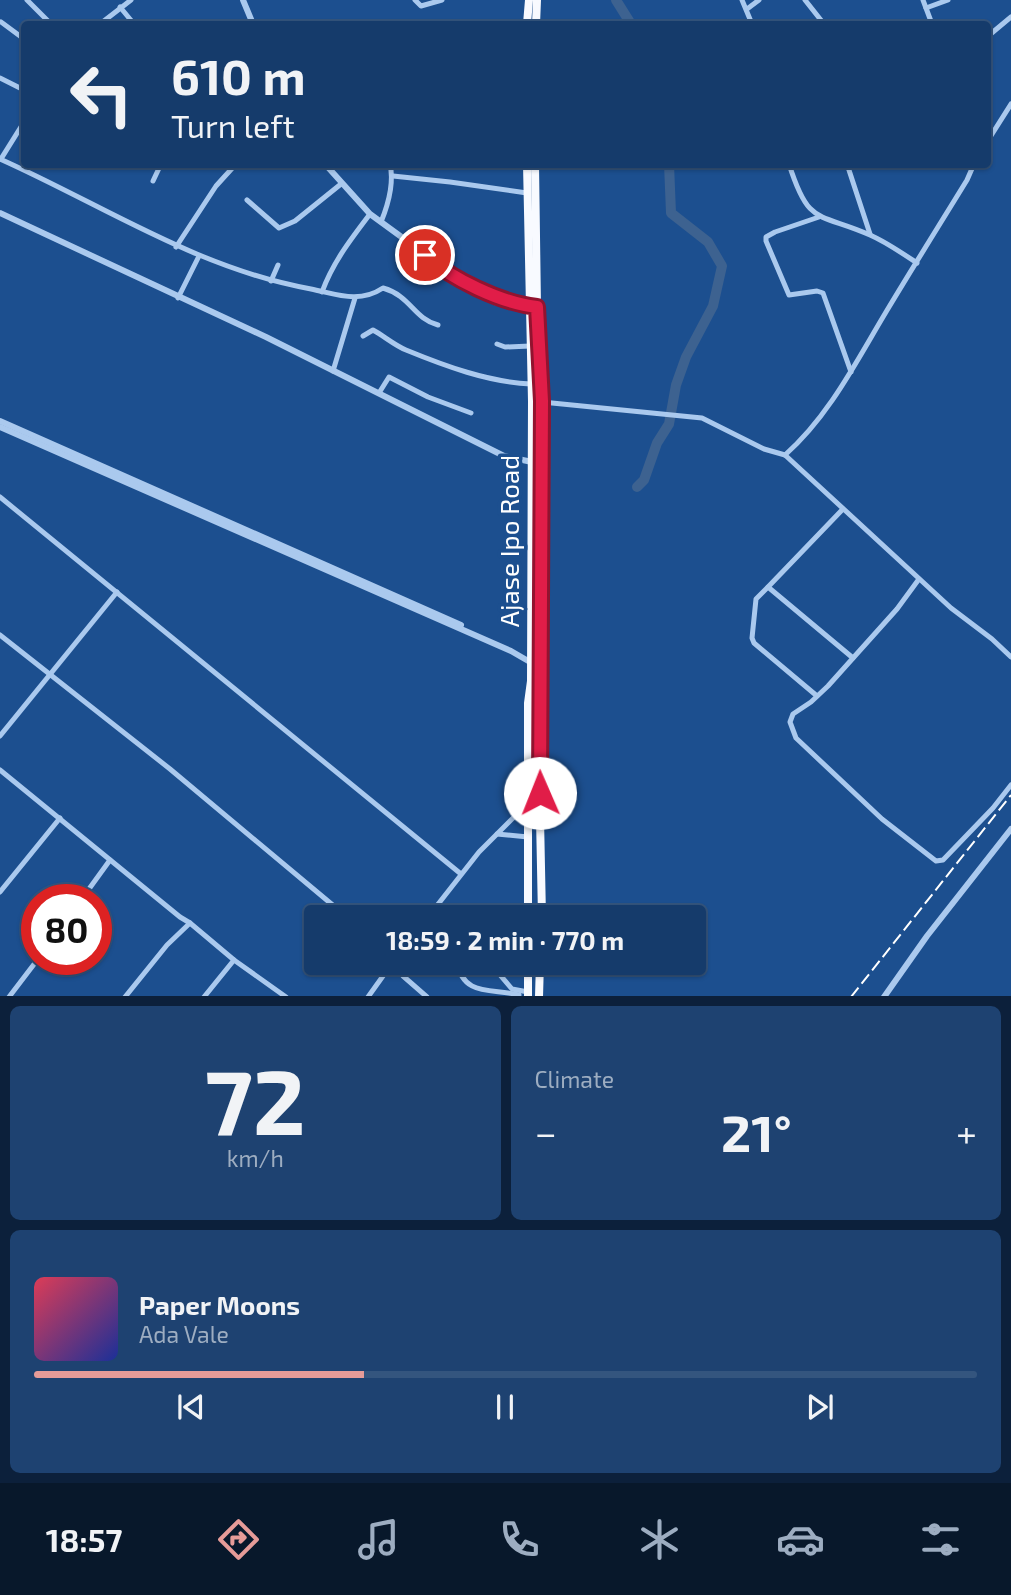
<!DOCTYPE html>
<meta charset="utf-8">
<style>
body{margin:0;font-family:"Exo 2",sans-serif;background:#1e4271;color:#f1f3f6;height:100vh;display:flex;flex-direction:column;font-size:26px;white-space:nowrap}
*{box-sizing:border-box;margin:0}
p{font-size:23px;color:#9dadc1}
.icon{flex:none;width:38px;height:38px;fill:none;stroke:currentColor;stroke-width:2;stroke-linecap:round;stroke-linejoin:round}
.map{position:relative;height:996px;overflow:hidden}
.drawer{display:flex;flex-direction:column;gap:10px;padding:10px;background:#0c203b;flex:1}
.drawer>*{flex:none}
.hud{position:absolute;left:21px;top:21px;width:970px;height:147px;border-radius:7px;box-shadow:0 2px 5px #0004,0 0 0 2px #34557e;background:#153b6b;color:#f1f3f6;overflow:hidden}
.speed{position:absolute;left:21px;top:884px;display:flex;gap:14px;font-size:35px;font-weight:700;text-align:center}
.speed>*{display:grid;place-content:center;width:91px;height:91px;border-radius:50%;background:#153b6b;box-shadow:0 2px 5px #0004,0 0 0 2px #34557e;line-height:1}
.speed .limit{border:10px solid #d22;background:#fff;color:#111}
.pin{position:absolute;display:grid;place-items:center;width:60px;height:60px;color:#fff;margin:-30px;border:4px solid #fff;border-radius:50%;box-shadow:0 2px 7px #0007}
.me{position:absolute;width:77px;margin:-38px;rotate:359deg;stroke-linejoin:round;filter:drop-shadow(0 0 5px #0008)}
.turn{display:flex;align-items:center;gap:24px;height:147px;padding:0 35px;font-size:32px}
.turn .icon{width:91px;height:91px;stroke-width:2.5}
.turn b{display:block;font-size:49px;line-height:60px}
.big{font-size:52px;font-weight:700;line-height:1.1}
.drawer .tile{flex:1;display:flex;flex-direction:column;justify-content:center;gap:10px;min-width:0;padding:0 24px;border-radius:10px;background:#1e4271}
.drawer .dial{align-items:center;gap:0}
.dial b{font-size:91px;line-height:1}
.song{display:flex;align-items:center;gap:21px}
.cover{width:84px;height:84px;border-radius:10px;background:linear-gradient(135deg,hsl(350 70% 55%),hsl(230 70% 35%))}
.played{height:7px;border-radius:4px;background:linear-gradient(90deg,#e69b98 35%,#34557e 35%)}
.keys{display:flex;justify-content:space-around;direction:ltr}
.heat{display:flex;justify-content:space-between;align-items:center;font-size:38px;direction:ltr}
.drawer .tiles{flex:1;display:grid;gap:10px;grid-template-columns:1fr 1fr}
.tile:last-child{grid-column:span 2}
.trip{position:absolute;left:304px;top:905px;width:402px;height:70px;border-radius:7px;background:#153b6b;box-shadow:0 2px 5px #0004,0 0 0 2px #34557e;font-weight:700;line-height:70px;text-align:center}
.menu{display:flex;height:112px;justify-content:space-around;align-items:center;background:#08182b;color:#9dadc1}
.menu .icon{width:49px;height:49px}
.menu .active{color:#e69b98}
.menu b{font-size:32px;color:#f1f3f6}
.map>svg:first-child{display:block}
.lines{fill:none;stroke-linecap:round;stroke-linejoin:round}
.river{stroke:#3d6290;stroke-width:10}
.minor{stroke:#aac9ee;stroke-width:5}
.tertiary{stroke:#aac9ee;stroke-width:6}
.trunk{stroke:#f8faff;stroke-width:8}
.rail{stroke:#fff;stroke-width:2;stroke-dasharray:12 5;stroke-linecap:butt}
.route-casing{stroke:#92132f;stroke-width:18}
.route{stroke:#e11d48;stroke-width:12}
.labels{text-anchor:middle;stroke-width:7;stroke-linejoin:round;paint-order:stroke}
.street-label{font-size:26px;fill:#fff;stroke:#1c4f8f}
</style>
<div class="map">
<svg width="1011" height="997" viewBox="0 0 1011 997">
<rect width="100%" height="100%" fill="#1c4f8f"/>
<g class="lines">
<g class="river">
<path d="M616,0L631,24"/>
<path d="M637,487L644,480L657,443L669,424L676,385L686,357L713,306L722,266L708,242L671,213L669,164"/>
</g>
<g class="minor">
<path d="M27,0L51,24"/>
<path d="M415,0L421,6L442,0"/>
<path d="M742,0L752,24"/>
<path d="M805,0L824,24"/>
<path d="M923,0L932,24"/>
<path d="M120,7L134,24"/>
<path d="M926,8L948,0"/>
<path d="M747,9L759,0"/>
<path d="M1,22L24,39"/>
<path d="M100,24L131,0"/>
<path d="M987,37L1011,17"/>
<path d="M0,78L24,90"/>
<path d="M987,142L1011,104"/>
<path d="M0,159C103,205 198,269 311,289C336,294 359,304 383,288C411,296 413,318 438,325"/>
<path d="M1,159L24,122"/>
<path d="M789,164C809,227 818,212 870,235C886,242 902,253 917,263"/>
<path d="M847,164L870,234"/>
<path d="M393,176L450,182L527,193"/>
<path d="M153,181L161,164"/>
<path d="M247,200L279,228L295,221L341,184"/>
<path d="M819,217L775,232L766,237V241L789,295L817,291L823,293L851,372"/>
<path d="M381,222C388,205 394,182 390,164"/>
<path d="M176,247L216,186L236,164"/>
<path d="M271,281L278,265"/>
<path d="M322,292C333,262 351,239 370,214"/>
<path d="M178,298L199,256"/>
<path d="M363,336L373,330C384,336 394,345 406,350C445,366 488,382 531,384"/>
<path d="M497,344L505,347L530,346"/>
<path d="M333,371L355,298"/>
<path d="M379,393L389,377L428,397L471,413"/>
<path d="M532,401L702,418L764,449L785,455L951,608L992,639L1011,657"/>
<path d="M785,455C829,416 856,362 886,312C913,267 940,224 967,180L974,164"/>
<path d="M0,497L461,874"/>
<path d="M919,579L897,609L828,686L811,702L793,714L790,722L796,738L882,819L936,861L943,860L993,808L1011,785"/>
<path d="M768,587L842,510"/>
<path d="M0,635L170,769L347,917"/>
<path d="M817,696L754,643L752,638L756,599L768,587L853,658"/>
<path d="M0,736L117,592"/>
<path d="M0,770L180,917L190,923L234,960L286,997"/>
<path d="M497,834L528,837"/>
<path d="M0,892L60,818"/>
<path d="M81,900L110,860"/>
<path d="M428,917L479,852L527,804"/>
<path d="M413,962L403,976L427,997"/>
<path d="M457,962C463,997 492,988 519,995"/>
<path d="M489,962L512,989L528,992"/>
<path d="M9,997L38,959"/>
<path d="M125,997L167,945L190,923"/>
<path d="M204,997L234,960"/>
<path d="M368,997L393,962"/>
</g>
<g class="tertiary">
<path d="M243,0L253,24"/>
<path d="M325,164L370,214L418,249L458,283L495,302L531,312"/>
<path d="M0,213L266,337L504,456L532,462"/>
<path d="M455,276C478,289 505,303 532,306"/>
<path d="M0,421L461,625"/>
<path d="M0,427L511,651L530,662"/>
<path d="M884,997L927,936L1011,829"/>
</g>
<g class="trunk">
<path d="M527,24L529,0"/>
<path d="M536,24L537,0"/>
<path d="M527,164L532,401L531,681L528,703V917"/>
<path d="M535,164L537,307L542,401L539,768L542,917"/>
<path d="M528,962V997"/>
<path d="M539,997L540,962"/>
</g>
<path class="rail" d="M851,997L1011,795"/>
</g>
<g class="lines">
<defs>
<path id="route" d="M425,255C451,279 501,303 537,307L542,401L540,793"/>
</defs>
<use href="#route" class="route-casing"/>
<use href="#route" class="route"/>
</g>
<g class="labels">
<g class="street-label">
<text transform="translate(510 541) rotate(-90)" y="9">Ajase Ipo Road</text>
</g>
</g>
</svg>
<div class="speed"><div class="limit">80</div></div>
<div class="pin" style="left:425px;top:255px;background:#d93025"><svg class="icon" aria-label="arrive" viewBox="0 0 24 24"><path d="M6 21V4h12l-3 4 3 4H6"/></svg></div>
<svg class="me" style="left:540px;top:793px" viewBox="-20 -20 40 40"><circle r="19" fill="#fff"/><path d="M0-13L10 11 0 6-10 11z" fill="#e11d48"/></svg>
<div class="trip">18:59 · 2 min · 770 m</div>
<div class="hud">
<div class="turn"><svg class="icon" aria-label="left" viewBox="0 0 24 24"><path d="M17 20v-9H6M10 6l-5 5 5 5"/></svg><div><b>610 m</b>Turn left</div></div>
</div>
</div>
<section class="drawer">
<div class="tiles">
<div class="tile dial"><b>72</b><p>km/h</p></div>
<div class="tile"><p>Climate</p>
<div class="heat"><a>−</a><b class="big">21°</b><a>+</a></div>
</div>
<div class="tile">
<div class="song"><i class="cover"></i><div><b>Paper Moons</b><p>Ada Vale</p></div></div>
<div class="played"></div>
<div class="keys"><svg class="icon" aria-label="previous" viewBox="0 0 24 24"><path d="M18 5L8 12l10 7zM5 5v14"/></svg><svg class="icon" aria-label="pause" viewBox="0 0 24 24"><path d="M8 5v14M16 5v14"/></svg><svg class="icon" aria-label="next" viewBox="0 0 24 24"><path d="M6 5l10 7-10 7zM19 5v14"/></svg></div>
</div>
</div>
</section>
<nav class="menu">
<b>18:57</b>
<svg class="icon active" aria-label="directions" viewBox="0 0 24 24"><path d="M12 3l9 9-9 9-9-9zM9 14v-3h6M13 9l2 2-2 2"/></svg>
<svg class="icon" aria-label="music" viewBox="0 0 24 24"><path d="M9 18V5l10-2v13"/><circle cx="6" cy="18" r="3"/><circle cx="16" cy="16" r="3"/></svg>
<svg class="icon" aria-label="phone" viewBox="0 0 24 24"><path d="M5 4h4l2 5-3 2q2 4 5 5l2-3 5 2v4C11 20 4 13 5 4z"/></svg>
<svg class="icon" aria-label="climate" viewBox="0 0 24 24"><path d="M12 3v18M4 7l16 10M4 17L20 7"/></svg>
<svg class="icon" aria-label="car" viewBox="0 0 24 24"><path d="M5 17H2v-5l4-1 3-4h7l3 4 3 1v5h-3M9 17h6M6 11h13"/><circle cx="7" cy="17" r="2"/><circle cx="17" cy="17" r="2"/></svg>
<svg class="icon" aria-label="filters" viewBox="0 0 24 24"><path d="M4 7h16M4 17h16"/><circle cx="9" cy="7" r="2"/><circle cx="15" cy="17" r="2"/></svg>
</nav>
